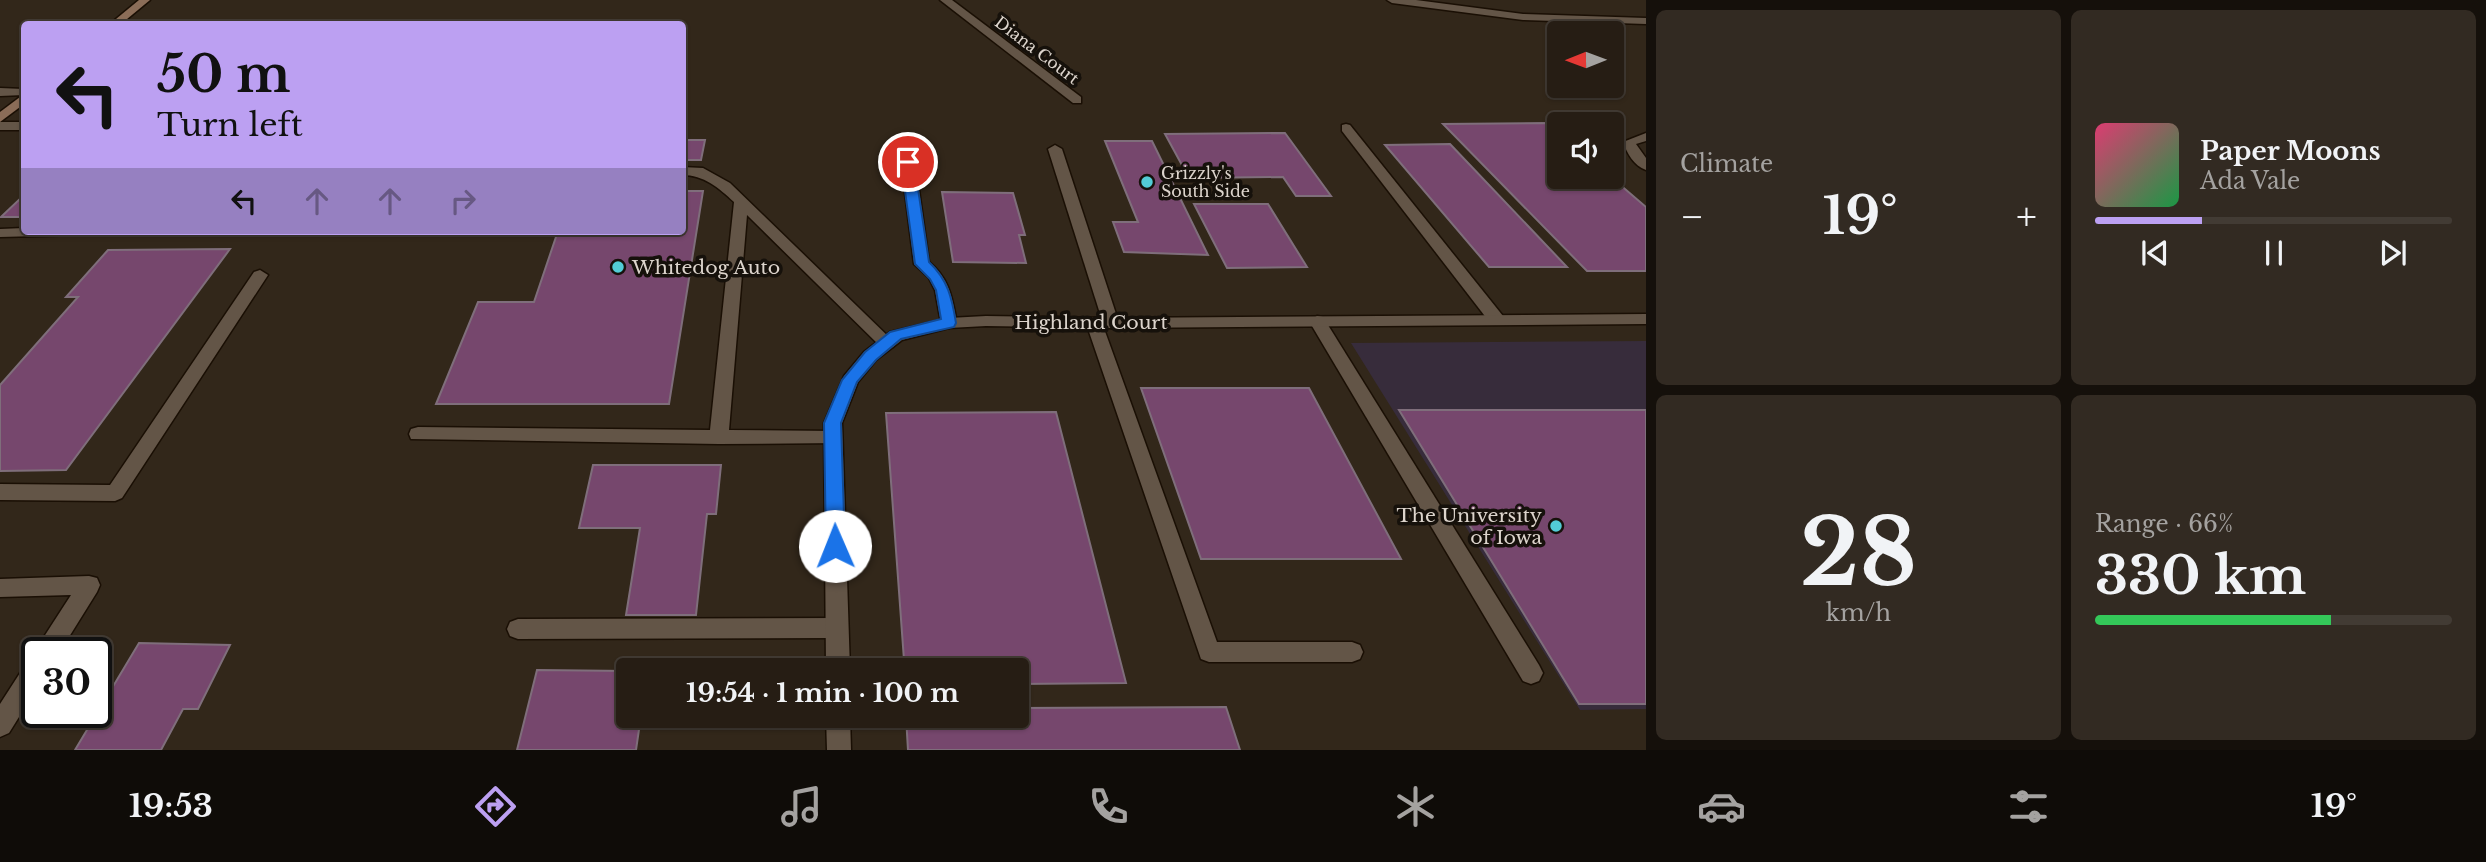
<!DOCTYPE html>
<meta charset="utf-8">
<style>
body{margin:0;font-family:"Libre Baskerville",serif;background:#322a22;color:#f1f3f6;height:100vh;display:flex;flex-direction:column;font-size:26px;white-space:nowrap}
*{box-sizing:border-box;margin:0}
p{font-size:23px;color:#a4a2a0}
.icon{flex:none;width:38px;height:38px;fill:none;stroke:currentColor;stroke-width:2;stroke-linecap:round;stroke-linejoin:round}
.map{position:relative;flex:1;overflow:hidden}
.drawer{display:flex;flex-direction:column;gap:10px;padding:10px;background:#15100b;width:840px}
.drawer>*{flex:none}
.top-card{position:absolute;left:21px;top:21px;width:665px;height:214px;border-radius:7px;box-shadow:0 2px 5px #0004,0 0 0 2px #423b34;background:#bca0f2;color:#111;overflow:hidden}
.needle{width:46px;rotate:269deg}
.buttons{position:absolute;left:1547px;top:21px;display:grid;gap:14px}
.buttons a{display:grid;place-items:center;width:77px;height:77px;border-radius:7px;background:#261d14;box-shadow:0 2px 5px #0004,0 0 0 2px #423b34;font-size:35px}
.speed{position:absolute;left:21px;top:637px;display:flex;gap:14px;font-size:35px;font-weight:700;text-align:center}
.speed>*{display:grid;place-content:center;width:91px;height:91px;border-radius:50%;background:#261d14;box-shadow:0 2px 5px #0004,0 0 0 2px #423b34;line-height:1}
.speed .limit{border:4px solid #111;border-radius:10px;background:#fff;color:#111}
.pin{position:absolute;display:grid;place-items:center;width:60px;height:60px;color:#fff;margin:-30px;border:4px solid #fff;border-radius:50%;box-shadow:0 2px 7px #0007}
.me{position:absolute;width:77px;margin:-38px;rotate:359deg;stroke-linejoin:round;filter:drop-shadow(0 0 5px #0008)}
.turn{display:flex;align-items:center;gap:24px;height:147px;padding:0 21px;font-size:32px}
.turn .icon{width:91px;height:91px;stroke-width:2.5}
.turn b{display:block;font-size:49px;line-height:60px}
.lanes{display:flex;align-items:center;height:66px;padding:0 21px;background:#0003;justify-content:center;gap:35px;direction:ltr}
.lanes .off{opacity:.35}
.big{font-size:52px;font-weight:700;line-height:1.1}
.drawer .tile{flex:1;display:flex;flex-direction:column;justify-content:center;gap:10px;min-width:0;padding:0 24px;border-radius:10px;background:#322a22}
.drawer .dial{align-items:center;gap:0}
.dial b{font-size:91px;line-height:1}
.song{display:flex;align-items:center;gap:21px}
.cover{width:84px;height:84px;border-radius:10px;background:linear-gradient(135deg,hsl(340 70% 55%),hsl(140 70% 35%))}
.played{height:7px;border-radius:4px;background:linear-gradient(90deg,#bca0f2 30%,#423b34 30%)}
.keys{display:flex;justify-content:space-around;direction:ltr}
.heat{display:flex;justify-content:space-between;align-items:center;font-size:38px;direction:ltr}
.charge{height:10px;border-radius:5px;background:linear-gradient(90deg,#34c759 66%,#423b34 0)}
.drawer .tiles{flex:1;display:grid;gap:10px;grid-template-columns:repeat(2,1fr)}
.trip{position:absolute;left:616px;top:658px;width:413px;height:70px;border-radius:7px;background:#261d14;box-shadow:0 2px 5px #0004,0 0 0 2px #423b34;font-weight:700;line-height:70px;text-align:center}
.dock{display:flex;height:112px;justify-content:space-around;align-items:center;background:#0f0c08;color:#a4a2a0}
.dock .icon{width:49px;height:49px}
.dock .on{color:#bca0f2}
.dock b{font-size:32px;color:#f1f3f6}
main{display:flex;flex:1;min-height:0}
.map>svg:first-child{display:block}
.commercial{fill:#372c3b}
.building{fill:#76476d;stroke:#7f6e7b;stroke-width:2}
.lines{fill:none;stroke-linecap:round;stroke-linejoin:round}
.lane-casing{stroke:#1a0f04;stroke-width:3}
.street-casing{stroke:#1a0f04;stroke-width:3}
.secondary-casing{stroke:#1a0f04;stroke-width:3}
.lane{fill:#635547;fill-rule:evenodd}
.street{fill:#635547;fill-rule:evenodd}
.secondary{fill:#8b6d58;fill-rule:evenodd}
.route{fill:#1a73e8;stroke:#114b97;stroke-width:2}
.poi-dot{fill:#52ccd6;stroke:#16110b;stroke-width:2.5}
.labels{text-anchor:middle;stroke-width:7;stroke-linejoin:round;paint-order:stroke}
.far-street-label{font-size:16px;fill:#dcd4cc;stroke:#16110b}
.far-poi-label{font-size:16px;fill:#dcd4cc;stroke:#16110b;text-anchor:start}
.poi-label{font-size:19px;fill:#dcd4cc;stroke:#16110b;text-anchor:start}
.street-label{font-size:19px;fill:#dcd4cc;stroke:#16110b}
</style>
<main>
<div class="map">
<svg width="1646" height="750" viewBox="0 0 1646 750">
<rect width="100%" height="100%" fill="#32271a"/>
<path class="commercial" d="M1646,341V709L1580,710L1351,343Z"/>
<g class="building">
<path d="M1550,123L1559,132V177H1611L1646,207V271H1587L1443,124Z"/>
<path d="M1285,133L1331,196H1296L1283,177L1189,178L1165,134Z"/>
<path d="M682,140H705L701,160H682Z"/>
<path d="M1105,141H1152L1208,255L1124,252L1113,222H1138Z"/>
<path d="M1450,144L1567,267H1489L1385,145Z"/>
<path d="M682,191H703L669,404H436L478,302H534L558,231H682Z"/>
<path d="M942,192L1013,193L1025,235H1019L1026,263L953,262Z"/>
<path d="M24,195V217H1Z"/>
<path d="M1194,204H1268L1307,267L1227,268Z"/>
<path d="M230,249L66,470L0,471V385L78,297H66L108,250Z"/>
<path d="M1141,388H1309L1401,559H1201Z"/>
<path d="M1399,410H1646V704H1579Z"/>
<path d="M1056,412L1126,683L1017,684V670H1014L1012,660H904L886,413Z"/>
<path d="M593,465H721L716,514H707L696,615H626L640,528H579Z"/>
<path d="M139,643L230,645L198,709H183L161,750H75Z"/>
<path d="M537,670L628,671V716H641L636,750H517Z"/>
<path d="M1226,707L1240,750H908L906,716H1017V708Z"/>
</g>
<g class="lines">
<defs>
<g id="lane">
<path d="M0,88L24,89V95L0,96Z"/>
<rect x="0" y="122" width="24" height="8"/>
<path d="M1346,124L1350,125L1503,316L1505,320L1503,324H1491L1342,131V125Z"/>
<path d="M1646,133V141L1636,144L1646,158V170C1634,166 1627,153 1623,142Z"/>
<path d="M1055,145L1062,149L1119,323L1117,327L1111,328L1103,323L1048,149Z"/>
<path d="M908,157L915,161L929,262C950,279 952,298 957,323L949,328L941,323L935,290L929,278L914,264L901,161Z"/>
<path d="M682,167L703,168L730,183L895,343L893,347H881L747,215L729,430L833,431L840,433L842,438L840,443L719,444L411,439L409,434L411,429L418,427L710,430L734,202C719,188 704,175 682,175Z"/>
<path d="M24,228V231H85L78,235L0,237V229Z"/>
<path d="M260,270L268,275L122,498L115,501L0,500V484L110,485L254,272Z"/>
<path d="M1317,316L1323,317L1539,665L1543,673L1539,681L1531,684L1523,681L1309,321Z"/>
<path d="M1094,318L1102,323L1217,642H1352L1360,645L1363,652L1360,659L1352,662H1209L1201,659L1086,323Z"/>
<path d="M89,576L97,578L100,585L97,592L59,653H37V688L9,733L0,737V704L29,659L36,657L35,653L38,646L71,595L0,597V579Z"/>
<path d="M837,618L845,621L848,628L845,635L837,638L518,639L510,636L507,629L510,622L518,619Z"/>
</g>
<g id="street">
<path d="M940,0H952L1081,97V103H1073Z"/>
<path d="M1387,0H1416L1523,14L1646,18V24L1523,20L1392,3Z"/>
<path d="M1646,314V324L1111,328L986,326L949,328L902,340L876,360L858,382L842,423L850,670H826L824,423L844,376L864,352L890,332L949,318L986,316L1111,318Z"/>
<path d="M826,716H850L851,750H827Z"/>
</g>
<g id="secondary">
<path d="M139,0H150L121,24H110Z"/>
<path d="M24,94V104L0,122V112Z"/>
</g>
</defs>
<use href="#lane" class="lane-casing"/>
<use href="#street" class="street-casing"/>
<use href="#secondary" class="secondary-casing"/>
<use href="#lane" class="lane"/>
<use href="#street" class="street"/>
<use href="#secondary" class="secondary"/>
</g>
<path class="route" d="M908,158L914,162L929,262C948,280 952,298 956,323L954,327L901,339L876,360L857,382L841,423L845,546L842,552L835,554L829,552L826,546L824,423L842,380L865,352L890,332L941,319L936,290L930,279L915,264L901,162Z"/>
<g class="poi-dot">
<circle cx="1147" cy="182" r="7"/>
<circle cx="618" cy="267" r="7"/>
<circle cx="1556" cy="526" r="7"/>
</g>
<g class="labels">
<g class="far-street-label">
<text transform="translate(1037 50) rotate(37)" y="6">Diana Court</text>
</g>
<g class="far-poi-label">
<text x="1161" y="179">Grizzly's<tspan x="1161" dy="18">South Side</tspan></text>
</g>
<g class="poi-label">
<text x="632" y="274">Whitedog Auto</text>
<text x="1542" y="522" text-anchor="end">The University<tspan x="1542" dy="22">of Iowa</tspan></text>
</g>
<g class="street-label">
<text x="1091" y="329">Highland Court</text>
</g>
</g>
</svg>
<div class="buttons">
<a><svg class="needle" viewBox="-14 -14 28 28"><path d="M0-13l5 13h-10z" fill="#e53935"/><path d="M0 13l5-13h-10z" fill="#a4a2a0"/></svg></a>
<a><svg class="icon" aria-label="sound" viewBox="0 0 24 24"><path d="M4 9h4l5-4v14l-5-4H4zM17 9q2 3 0 6"/></svg></a>
</div>
<div class="speed"><div class="limit">30</div></div>
<div class="pin" style="left:908px;top:162px;background:#d93025"><svg class="icon" aria-label="arrive" viewBox="0 0 24 24"><path d="M6 21V4h12l-3 4 3 4H6"/></svg></div>
<svg class="me" style="left:835px;top:546px" viewBox="-20 -20 40 40"><circle r="19" fill="#fff"/><path d="M0-13L10 11 0 6-10 11z" fill="#1a73e8"/></svg>
<div class="trip">19:54 · 1 min · 100 m</div>
<div class="top-card">
<div class="turn"><svg class="icon" aria-label="left" viewBox="0 0 24 24"><path d="M17 20v-9H6M10 6l-5 5 5 5"/></svg><div><b>50 m</b>Turn left</div></div>
<div class="lanes"><svg class="icon" aria-label="left" viewBox="0 0 24 24"><path d="M17 20v-9H6M10 6l-5 5 5 5"/></svg><svg class="icon off" aria-label="ahead" viewBox="0 0 24 24"><path d="M12 20V5M6 11l6-6 6 6"/></svg><svg class="icon off" aria-label="ahead" viewBox="0 0 24 24"><path d="M12 20V5M6 11l6-6 6 6"/></svg><svg class="icon off" aria-label="right" viewBox="0 0 24 24"><path d="M7 20v-9h11M14 6l5 5-5 5"/></svg></div>
</div>
</div>
<section class="drawer">
<div class="tiles">
<div class="tile"><p>Climate</p>
<div class="heat"><a>−</a><b class="big">19°</b><a>+</a></div>
</div>
<div class="tile">
<div class="song"><i class="cover"></i><div><b>Paper Moons</b><p>Ada Vale</p></div></div>
<div class="played"></div>
<div class="keys"><svg class="icon" aria-label="previous" viewBox="0 0 24 24"><path d="M18 5L8 12l10 7zM5 5v14"/></svg><svg class="icon" aria-label="pause" viewBox="0 0 24 24"><path d="M8 5v14M16 5v14"/></svg><svg class="icon" aria-label="next" viewBox="0 0 24 24"><path d="M6 5l10 7-10 7zM19 5v14"/></svg></div>
</div>
<div class="tile dial"><b>28</b><p>km/h</p></div>
<div class="tile"><p>Range · 66%</p><b class="big">330 km</b><div class="charge"></div></div>
</div>
</section>
</main>
<nav class="dock">
<b>19:53</b>
<svg class="icon on" aria-label="directions" viewBox="0 0 24 24"><path d="M12 3l9 9-9 9-9-9zM9 14v-3h6M13 9l2 2-2 2"/></svg>
<svg class="icon" aria-label="music" viewBox="0 0 24 24"><path d="M9 18V5l10-2v13"/><circle cx="6" cy="18" r="3"/><circle cx="16" cy="16" r="3"/></svg>
<svg class="icon" aria-label="phone" viewBox="0 0 24 24"><path d="M5 4h4l2 5-3 2q2 4 5 5l2-3 5 2v4C11 20 4 13 5 4z"/></svg>
<svg class="icon" aria-label="climate" viewBox="0 0 24 24"><path d="M12 3v18M4 7l16 10M4 17L20 7"/></svg>
<svg class="icon" aria-label="car" viewBox="0 0 24 24"><path d="M5 17H2v-5l4-1 3-4h7l3 4 3 1v5h-3M9 17h6M6 11h13"/><circle cx="7" cy="17" r="2"/><circle cx="17" cy="17" r="2"/></svg>
<svg class="icon" aria-label="filters" viewBox="0 0 24 24"><path d="M4 7h16M4 17h16"/><circle cx="9" cy="7" r="2"/><circle cx="15" cy="17" r="2"/></svg>
<b>19°</b>
</nav>
